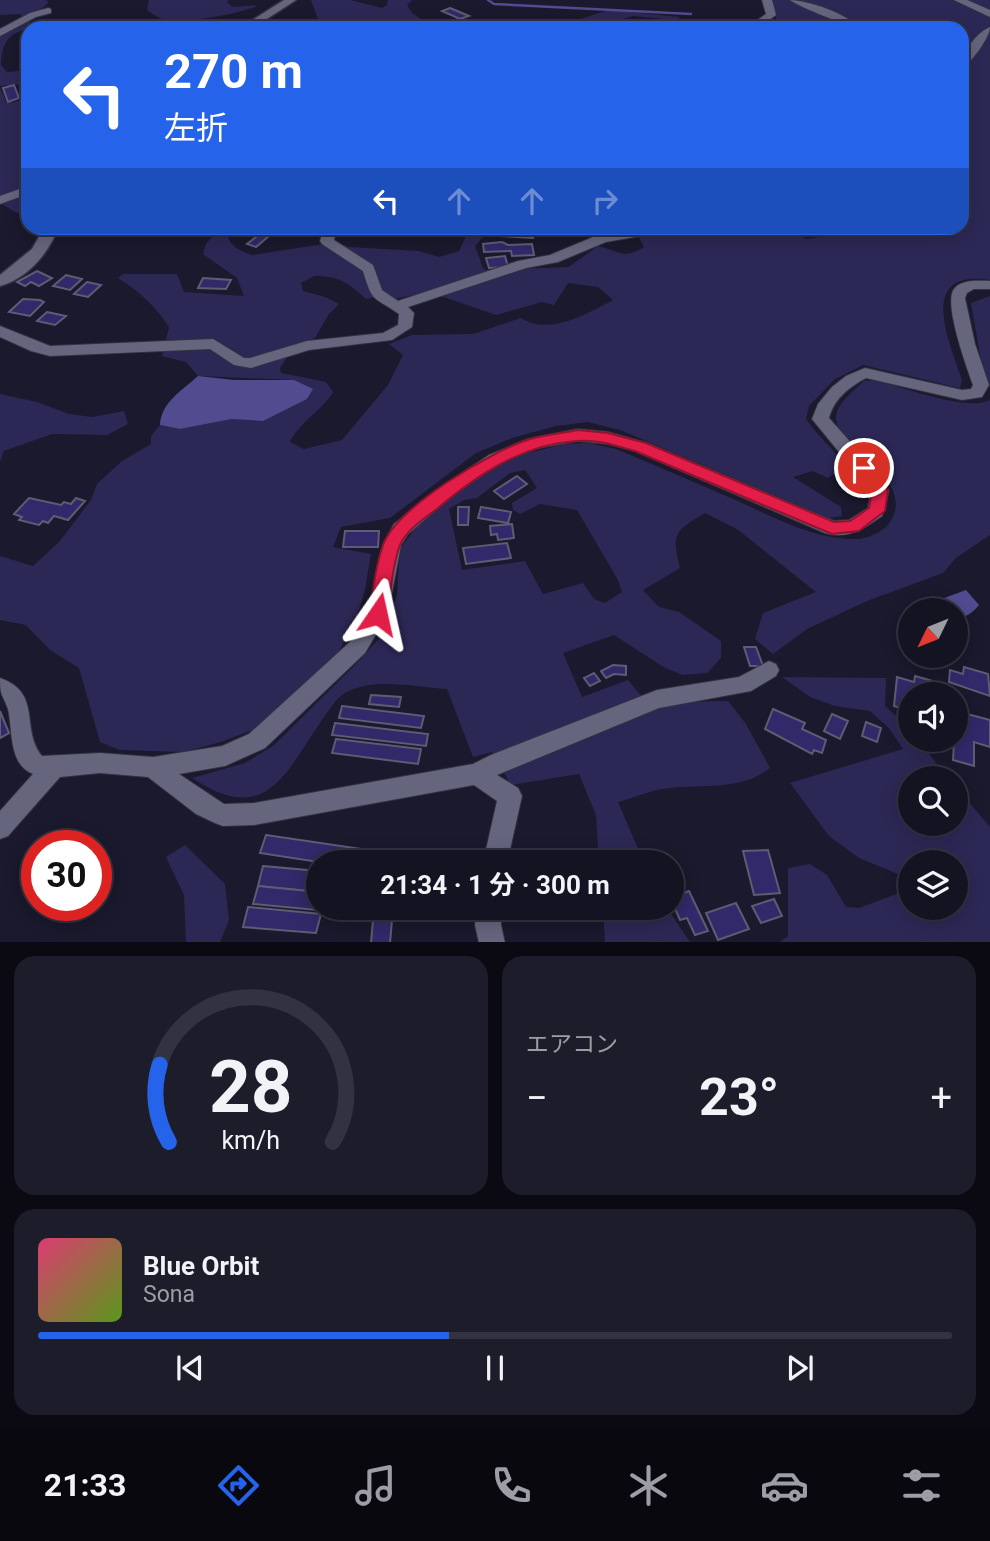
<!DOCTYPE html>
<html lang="ja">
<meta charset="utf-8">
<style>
body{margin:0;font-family:Roboto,"Noto Sans JP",sans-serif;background:#1d1c2a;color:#f1f3f6;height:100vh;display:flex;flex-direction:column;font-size:26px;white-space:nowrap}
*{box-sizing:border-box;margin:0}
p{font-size:23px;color:#9d9ea5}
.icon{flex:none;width:38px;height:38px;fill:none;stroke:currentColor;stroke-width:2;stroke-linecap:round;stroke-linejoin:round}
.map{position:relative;height:942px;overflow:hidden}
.sheet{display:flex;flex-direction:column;gap:14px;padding:14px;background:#0b0a13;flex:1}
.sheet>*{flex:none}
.banner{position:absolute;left:21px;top:21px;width:948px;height:214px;border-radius:21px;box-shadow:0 4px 18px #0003,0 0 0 2px #333240;background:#2563eb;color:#fff;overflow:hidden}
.needle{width:46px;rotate:227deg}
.tools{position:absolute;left:898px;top:598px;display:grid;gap:14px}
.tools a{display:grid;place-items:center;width:70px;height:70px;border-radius:50%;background:#141322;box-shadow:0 4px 18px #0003,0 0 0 2px #333240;font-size:35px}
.speed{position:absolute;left:21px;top:830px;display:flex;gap:14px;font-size:35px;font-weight:700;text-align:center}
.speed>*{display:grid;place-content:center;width:91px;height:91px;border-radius:50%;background:#141322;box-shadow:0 4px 18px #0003,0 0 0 2px #333240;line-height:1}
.speed .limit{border:10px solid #d22;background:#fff;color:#111}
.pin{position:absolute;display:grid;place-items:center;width:60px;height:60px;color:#fff;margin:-30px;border:4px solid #fff;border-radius:50%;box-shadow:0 2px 7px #0007}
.me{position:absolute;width:77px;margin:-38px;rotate:11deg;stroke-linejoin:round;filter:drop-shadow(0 0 5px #0008)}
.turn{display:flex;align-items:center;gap:24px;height:147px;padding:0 28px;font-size:32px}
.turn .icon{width:91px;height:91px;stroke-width:2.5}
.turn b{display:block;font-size:49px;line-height:60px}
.lanes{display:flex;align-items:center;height:66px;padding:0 28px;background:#0003;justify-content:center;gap:35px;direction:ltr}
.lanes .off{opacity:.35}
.big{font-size:52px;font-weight:700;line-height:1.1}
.sheet .tile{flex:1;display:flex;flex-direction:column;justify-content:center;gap:10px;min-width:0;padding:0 24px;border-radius:21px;background:#1d1c2a}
.sheet .dial{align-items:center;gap:0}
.dial svg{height:182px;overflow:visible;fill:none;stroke:#333240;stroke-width:7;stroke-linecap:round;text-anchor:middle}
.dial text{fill:#f1f3f6;stroke:none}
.song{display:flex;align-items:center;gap:21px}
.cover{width:84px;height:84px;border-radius:10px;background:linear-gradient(135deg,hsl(340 70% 55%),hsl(90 70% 35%))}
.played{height:7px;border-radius:4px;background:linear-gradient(90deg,#2563eb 45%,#333240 45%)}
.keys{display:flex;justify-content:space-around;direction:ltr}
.heat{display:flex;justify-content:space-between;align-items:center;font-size:38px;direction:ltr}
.sheet .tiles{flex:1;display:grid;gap:14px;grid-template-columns:1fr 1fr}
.tile:last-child{grid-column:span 2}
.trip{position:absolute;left:306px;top:850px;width:378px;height:70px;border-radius:35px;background:#141322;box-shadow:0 4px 18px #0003,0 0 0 2px #333240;font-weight:700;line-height:70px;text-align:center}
.tab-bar{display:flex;height:112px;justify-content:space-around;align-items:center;background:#08080e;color:#9d9ea5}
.tab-bar .icon{width:49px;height:49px}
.tab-bar .active{color:#2563eb}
.tab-bar b{font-size:32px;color:#f1f3f6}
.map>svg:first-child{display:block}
.green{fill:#2c2855;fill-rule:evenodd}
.water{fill:#514c90}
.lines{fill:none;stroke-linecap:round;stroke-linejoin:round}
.stream{stroke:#514c90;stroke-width:2.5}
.building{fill:#312969;stroke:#5c5c73;stroke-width:2}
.minor-casing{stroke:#333242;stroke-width:2}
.tertiary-casing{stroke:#333242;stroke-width:3}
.minor{fill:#65667e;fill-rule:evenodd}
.tertiary{fill:#65667e;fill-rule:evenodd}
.route{fill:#e11d48;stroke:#92132f;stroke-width:2}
</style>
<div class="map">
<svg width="990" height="943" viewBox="0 0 990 943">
<rect width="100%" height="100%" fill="#1a192d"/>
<g class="green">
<path d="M0,0H47L48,3L39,11L24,17L19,14L0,15Z"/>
<path d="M149,0H229L227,2L233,7L258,5C247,13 182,24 166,20C159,19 153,14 147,10Z"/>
<path d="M311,0H350L382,8L387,5L388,0H412L407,5L412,13L434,28H328L319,22Z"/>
<path d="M771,0H990V280C916,269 949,341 962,380L960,388L863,365L835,379L809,406L806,419C817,436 836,450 844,466L828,478L813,471L793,477L841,507L842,516L829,518L620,430L588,422L556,426L512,438L476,453L390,518L341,527L333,547L371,554L365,589L356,622L338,652L265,725L221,742L183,752L120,750L100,742L79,668L50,650L26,625L0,620V556L33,566L60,541L91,500L97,484L122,461L151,444V436L160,425L180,429L232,419L263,421L307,399L312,390L294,380L198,376L186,362L162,356L169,327C156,307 138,290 118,278L123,274H177L184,292L244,296L237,278L203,254L206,244L220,228H229C223,243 240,251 252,255L336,242L349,247L419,251L439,257L459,251L470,228H491L475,246L483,268L498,277L517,269L569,267L598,246C619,251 623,260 644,247L634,228H789L806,239L881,228H962V28H762L776,19ZM314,276C339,276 349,283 366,299L387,295L393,299L429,292L496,315L542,302L554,305L568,283L598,287L613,300C587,314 549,336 521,318L473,334L412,335L389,344L403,355L388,385L342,440L304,449L290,442C300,421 321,412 333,392L326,382L281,373L280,368L295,345L315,338L329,314L339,304L325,297L303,291L301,283Z"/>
<path d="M609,10L680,17L677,20L633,16L623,19L672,28H584L578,24L580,19Z"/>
<path d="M27,21L31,23L27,29C6,34 2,45 1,65L7,72L28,70V97L17,84L0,86V37Z"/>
<path d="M0,88L7,103L18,101L28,106V208L17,213L0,203Z"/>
<path d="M990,296V386L982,366L971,303Z"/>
<path d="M876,380C901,387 968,412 990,400V535L956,558L943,573L867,601L807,629L773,654L755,639L763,613L816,592L737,529L705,513C675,531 671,533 680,568L643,590L659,607L679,612L721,641V658L707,673L683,675L665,668L614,635L563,653L582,697L628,680L653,710L681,702L728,701L746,724L770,768C741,791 705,784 670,788C653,789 634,798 618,802L644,863H599L596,815L579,774L511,785L492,752L473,757L447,689C417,687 379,678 351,690C337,695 330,709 322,720C284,775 266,827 192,778L245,763L274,745L359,661L385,632L397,594L400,549L419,523L449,499L493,468L524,454L565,444L588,443L616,449C655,465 694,482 733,499C772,516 815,541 859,539C869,538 885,531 890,522C918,479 837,449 836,418C836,403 855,390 864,381ZM525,470L537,488L512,503L513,510L520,514L540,504L577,510L618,580L622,592L605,603L594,599L583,583L543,594L525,561L462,570L449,509L464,500L477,498L510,473Z"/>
<path d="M0,394L37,402L69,414L92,417L124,411L128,424L107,435L52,434L4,451L0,462Z"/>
<path d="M782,677L886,678L885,706L910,728V740H919L948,779H910V824H956V787L990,827V942H780L788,936V868L810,864L827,875L846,907L859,908L910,889V908H956V863H910V879L859,858L829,836L790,783L903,749L889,728L870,711L835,706L810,697Z"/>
<path d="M185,845L225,884L229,920L220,942H186L184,895L166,857Z"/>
<path d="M603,908H667L690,942H605Z"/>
</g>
<g class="water">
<path d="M198,376L234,380H294L313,389L307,399L263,421L232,419L180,429L160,425C161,402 183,390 198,376Z"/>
<path d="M966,590L979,605C973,613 965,617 956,620V611H910V616L906,612Z"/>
</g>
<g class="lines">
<path class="stream" d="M488,0L494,4L691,14"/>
</g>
<g class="building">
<path d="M450,8L469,16L460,19L442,11Z"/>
<path d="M14,85L19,98L8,102L3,88Z"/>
<path d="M524,230L534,231L533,238L500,236L501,231Z"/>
<path d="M261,233L270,235L256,247L247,244Z"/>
<path d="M502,242L508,245L532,244L534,255L512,256L511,251L484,252L483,244Z"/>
<path d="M505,256L508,267L489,268L486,258Z"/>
<path d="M37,271L52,278L39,286L31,282L25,286L17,282Z"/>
<path d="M66,275L82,279L70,290L53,286Z"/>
<path d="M203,278L231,280L226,289L198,288Z"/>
<path d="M87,282L101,285L88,297L74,294Z"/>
<path d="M23,299L40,300L44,302L30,316L9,312Z"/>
<path d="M47,312L66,316L55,325L37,321Z"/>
<path d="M517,476L527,484L504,499L494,491Z"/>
<path d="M29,498L61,505L64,502L71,504L76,498L85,501L68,520L54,516L48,523L43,521L39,525L19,520L22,517L14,514Z"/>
<path d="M458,507H469L468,525H458Z"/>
<path d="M481,507L511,512L508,523L478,518Z"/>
<path d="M512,524L514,538L498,540L497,534L491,535L490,526Z"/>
<path d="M345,531H379L378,547H343Z"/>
<path d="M507,543L511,558L466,564L463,548Z"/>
<path d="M744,647H756L763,666H750Z"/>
<path d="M613,665L626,666V675L614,674L606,678L601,671Z"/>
<path d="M964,667L988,674L990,696L949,682L950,670L963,674Z"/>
<path d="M594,673L600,681L590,686L584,678Z"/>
<path d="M915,676L943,684L942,695H910V711L894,706L897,677L914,682Z"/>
<path d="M371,695L401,697L399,707L369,704Z"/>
<path d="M342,706L424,716L421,728L339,718Z"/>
<path d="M773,709L805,723L802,729L826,740L822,753L814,750L812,754L765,729Z"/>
<path d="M0,711L9,733L0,738Z"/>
<path d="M956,711L990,720V747L974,742V766L953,760L954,742L949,740H956Z"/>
<path d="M832,714L848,721L840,739L824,731Z"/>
<path d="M866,722L881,728L877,742L862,736Z"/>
<path d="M335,723L428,734L426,746L332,735Z"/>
<path d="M336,739L421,749L418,764L332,753Z"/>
<path d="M266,835L382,852L379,863H325L260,853Z"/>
<path d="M768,850L780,893L754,895L743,851Z"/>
<path d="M263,866L318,871V892L258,886Z"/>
<path d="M258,886L318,892V908H359L358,914L253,904Z"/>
<path d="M689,891L708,931L695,935L687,918L680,920L672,902V897Z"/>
<path d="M774,899L782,916L761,923L752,906Z"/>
<path d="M736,903L749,929L718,940L706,913Z"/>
<path d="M248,907L321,914L316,933L243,927Z"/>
<path d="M370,908H478V919L369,915Z"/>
<path d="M373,920H392L390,943H371Z"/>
</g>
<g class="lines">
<defs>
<g id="minor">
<path d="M762,0H772L776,15L758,28H746L766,14Z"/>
<path d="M790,0C807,0 848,14 859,28C852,28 797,6 790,0Z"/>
<path d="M954,0H967L990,10V17Z"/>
<path d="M48,8L51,9V13L36,17L0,36V29L30,13Z"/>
<path d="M990,27C990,37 971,63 962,68C962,52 975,34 990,27Z"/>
<path d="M28,186V194L0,204V196Z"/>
<path d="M324,228H336L334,240L373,265L382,290L398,301L518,261L550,255L598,235L643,228H671L664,232L606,242L558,262L526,268L408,307L414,313L412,327L392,340L309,350L251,368L234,365L210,349L50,356L31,351L0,337V326L50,346L213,339L244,358H250L307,341L383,333L398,325L399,314C372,295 373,304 363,271L322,244L320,241Z"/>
<path d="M990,281V289H974L967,293L965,298L975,344L989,385L982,397L962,400L866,378C849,387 834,399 829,418L870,464L889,490L882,516C865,528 848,540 825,533L635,451L608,444L578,441L538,448L501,463L453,495L408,534L401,545L388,614L365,653L265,748L225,766L179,774L224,804L254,803L473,764L491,755L657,690L739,677L769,661L776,664L779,670L776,676L751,691L659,708L497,775L518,788L522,796L507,863H483L497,801L474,785L254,825L223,826L215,823L196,814L148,777L100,773L60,777L8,836L0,839V811L33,774C8,764 13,730 8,709C3,694 0,698 0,678C43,693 20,729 42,756L100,753L153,757L222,746L249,734L351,641L368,613L383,545L394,524L441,487L489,455L528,439L578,429L608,432L647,443L834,521L849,520L868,508L871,491L812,419L818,404L832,387L846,376L865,368L962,390L971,389L973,385C967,368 943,303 954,289C962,279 978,281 990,281Z"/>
<path d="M476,908H502L501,925L505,943H479L475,925Z"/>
</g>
<g id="tertiary">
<path d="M284,0H296L253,28H240Z"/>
<path d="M44,228H58C49,253 27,279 0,286V275L32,249Z"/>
</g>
</defs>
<use href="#minor" class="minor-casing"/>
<use href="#tertiary" class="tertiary-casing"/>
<use href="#minor" class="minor"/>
<use href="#tertiary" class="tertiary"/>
</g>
<path class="route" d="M578,430L608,433L646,443L834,522L850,521L869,508L872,491L856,468L864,462L870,464L888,490L885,511L859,531L832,534L635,451C617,446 597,439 577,441C524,444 478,474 438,508C425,518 407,529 400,545C392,566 391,592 387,614L384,619L378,621L371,619L369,614C373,592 375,567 383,545C397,507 491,451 530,439C545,435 562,433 578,430Z"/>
</svg>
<div class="tools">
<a><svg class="needle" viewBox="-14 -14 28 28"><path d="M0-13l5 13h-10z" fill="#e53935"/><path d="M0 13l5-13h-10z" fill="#9d9ea5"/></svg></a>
<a><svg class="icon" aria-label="sound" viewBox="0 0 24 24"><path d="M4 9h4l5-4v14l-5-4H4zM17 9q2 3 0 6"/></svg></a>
<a><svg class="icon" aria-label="search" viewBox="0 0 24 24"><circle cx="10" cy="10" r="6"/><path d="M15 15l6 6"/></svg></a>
<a><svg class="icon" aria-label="layers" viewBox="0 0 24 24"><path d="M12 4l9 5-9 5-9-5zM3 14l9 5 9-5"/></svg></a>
</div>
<div class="speed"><div class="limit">30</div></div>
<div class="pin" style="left:864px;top:468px;background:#d93025"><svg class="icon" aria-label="arrive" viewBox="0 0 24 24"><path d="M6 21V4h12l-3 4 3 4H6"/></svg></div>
<svg class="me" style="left:378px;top:614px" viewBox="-20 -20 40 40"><path d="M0-17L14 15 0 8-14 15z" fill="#e11d48" stroke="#fff" stroke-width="4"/></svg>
<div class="trip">21:34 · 1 分 · 300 m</div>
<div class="banner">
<div class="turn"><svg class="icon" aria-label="left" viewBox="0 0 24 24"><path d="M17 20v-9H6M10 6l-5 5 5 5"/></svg><div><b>270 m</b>左折</div></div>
<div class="lanes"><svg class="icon" aria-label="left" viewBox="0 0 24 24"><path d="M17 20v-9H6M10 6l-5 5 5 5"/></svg><svg class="icon off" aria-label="ahead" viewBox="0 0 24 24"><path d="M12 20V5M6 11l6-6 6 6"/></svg><svg class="icon off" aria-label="ahead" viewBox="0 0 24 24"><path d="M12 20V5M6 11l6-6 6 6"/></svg><svg class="icon off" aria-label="right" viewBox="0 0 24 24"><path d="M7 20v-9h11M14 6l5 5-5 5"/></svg></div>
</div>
</div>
<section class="sheet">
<div class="tiles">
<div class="tile dial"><svg viewBox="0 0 100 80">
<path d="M14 69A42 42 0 1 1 86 69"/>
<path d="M14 69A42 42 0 0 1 10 35" stroke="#2563eb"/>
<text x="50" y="56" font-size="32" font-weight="700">28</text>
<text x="50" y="72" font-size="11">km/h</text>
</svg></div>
<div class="tile"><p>エアコン</p>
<div class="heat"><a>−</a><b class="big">23°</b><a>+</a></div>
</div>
<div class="tile">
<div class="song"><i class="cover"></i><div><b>Blue Orbit</b><p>Sona</p></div></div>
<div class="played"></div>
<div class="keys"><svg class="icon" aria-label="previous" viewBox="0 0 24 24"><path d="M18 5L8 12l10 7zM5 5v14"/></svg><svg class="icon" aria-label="pause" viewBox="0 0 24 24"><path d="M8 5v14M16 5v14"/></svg><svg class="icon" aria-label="next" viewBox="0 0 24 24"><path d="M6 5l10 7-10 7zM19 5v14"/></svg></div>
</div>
</div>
</section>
<nav class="tab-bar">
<b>21:33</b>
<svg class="icon active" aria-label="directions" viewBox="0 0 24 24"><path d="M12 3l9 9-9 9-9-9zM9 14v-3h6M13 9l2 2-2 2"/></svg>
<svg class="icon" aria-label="music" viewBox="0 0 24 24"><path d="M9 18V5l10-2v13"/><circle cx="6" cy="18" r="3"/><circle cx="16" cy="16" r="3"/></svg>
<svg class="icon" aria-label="phone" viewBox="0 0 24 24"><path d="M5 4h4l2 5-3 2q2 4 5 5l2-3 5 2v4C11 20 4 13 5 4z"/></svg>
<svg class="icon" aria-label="climate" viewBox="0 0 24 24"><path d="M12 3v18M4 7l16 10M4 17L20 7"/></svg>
<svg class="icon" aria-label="car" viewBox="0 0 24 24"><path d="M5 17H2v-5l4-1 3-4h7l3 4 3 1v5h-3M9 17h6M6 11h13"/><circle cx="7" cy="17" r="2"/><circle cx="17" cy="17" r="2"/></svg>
<svg class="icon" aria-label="filters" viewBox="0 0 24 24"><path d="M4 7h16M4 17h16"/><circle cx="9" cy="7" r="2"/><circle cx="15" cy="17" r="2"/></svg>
</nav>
